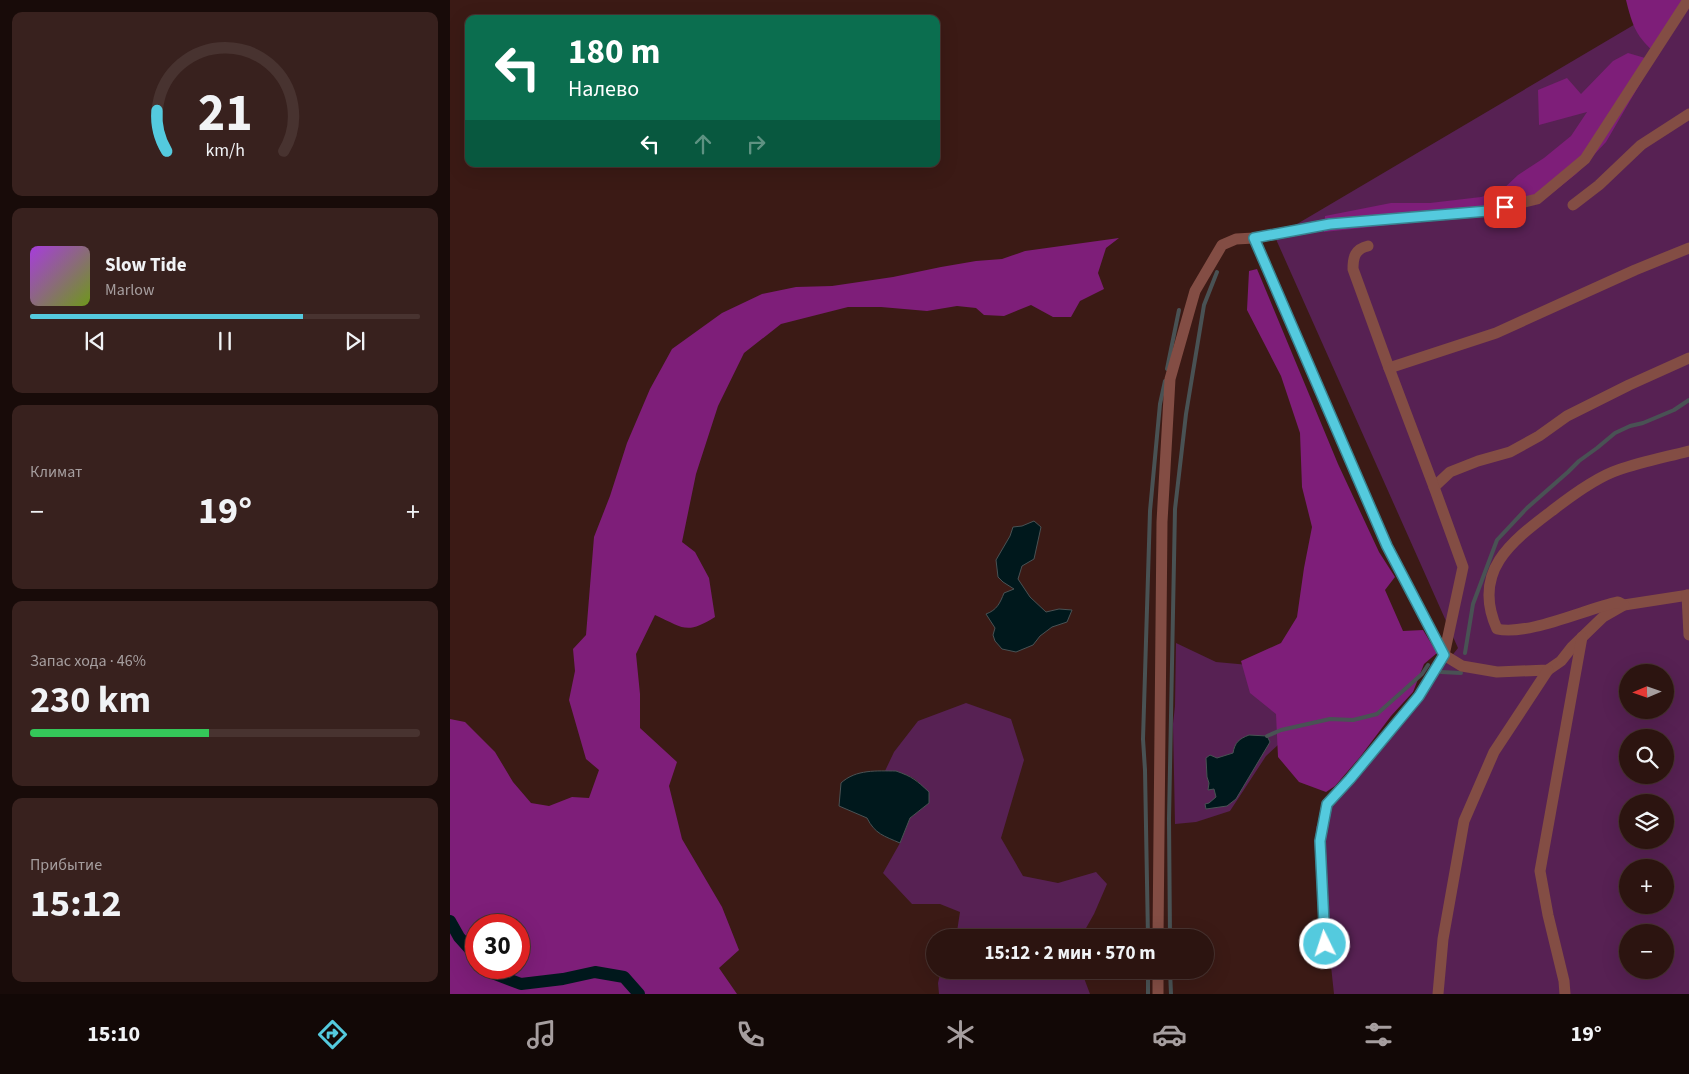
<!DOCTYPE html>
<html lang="ru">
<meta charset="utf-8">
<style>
body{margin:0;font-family:"Source Sans 3",sans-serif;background:#38211e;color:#f1f3f6;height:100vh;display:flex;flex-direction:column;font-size:19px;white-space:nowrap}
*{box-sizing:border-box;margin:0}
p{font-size:16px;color:#a69e9f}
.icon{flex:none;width:28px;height:28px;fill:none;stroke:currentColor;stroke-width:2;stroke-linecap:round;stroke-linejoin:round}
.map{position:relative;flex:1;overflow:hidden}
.side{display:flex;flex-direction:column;gap:12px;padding:12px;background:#180b09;width:450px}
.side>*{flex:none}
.top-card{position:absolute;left:15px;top:15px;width:475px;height:152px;border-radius:10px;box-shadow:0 5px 20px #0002,0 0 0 1px #483330;background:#0b6e4f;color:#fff;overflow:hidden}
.needle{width:32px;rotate:268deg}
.controls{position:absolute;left:1169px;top:664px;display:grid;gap:10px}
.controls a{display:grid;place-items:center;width:55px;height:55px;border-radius:50%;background:#2c1410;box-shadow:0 5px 20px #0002,0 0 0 1px #483330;font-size:25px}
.speed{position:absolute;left:15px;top:914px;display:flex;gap:10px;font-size:25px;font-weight:700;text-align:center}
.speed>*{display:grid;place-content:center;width:65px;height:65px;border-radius:50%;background:#2c1410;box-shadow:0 5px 20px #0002,0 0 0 1px #483330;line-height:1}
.speed .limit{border:8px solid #d22;background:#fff;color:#111}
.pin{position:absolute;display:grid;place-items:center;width:42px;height:42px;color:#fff;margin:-21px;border-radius:10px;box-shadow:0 2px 8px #0006}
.me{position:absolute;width:55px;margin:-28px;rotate:356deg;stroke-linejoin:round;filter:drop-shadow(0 0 4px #0008)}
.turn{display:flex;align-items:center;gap:18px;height:105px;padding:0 20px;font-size:22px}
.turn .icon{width:65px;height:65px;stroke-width:2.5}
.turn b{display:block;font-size:35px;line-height:42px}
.lanes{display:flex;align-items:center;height:48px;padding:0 20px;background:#0003;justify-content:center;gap:25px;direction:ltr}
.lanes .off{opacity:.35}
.big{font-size:38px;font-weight:700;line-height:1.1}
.side .widget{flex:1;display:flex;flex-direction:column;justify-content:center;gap:8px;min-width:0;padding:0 18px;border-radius:10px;background:#38211e}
.side .dial{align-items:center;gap:0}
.dial svg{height:130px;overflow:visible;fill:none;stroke:#483330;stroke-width:7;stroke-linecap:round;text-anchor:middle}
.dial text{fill:#f1f3f6;stroke:none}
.song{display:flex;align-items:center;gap:15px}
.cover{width:60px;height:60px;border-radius:8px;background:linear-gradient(135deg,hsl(280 70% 55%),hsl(80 70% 35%))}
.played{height:5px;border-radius:2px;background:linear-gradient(90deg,#54cade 70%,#483330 70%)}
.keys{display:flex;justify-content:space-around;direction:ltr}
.heat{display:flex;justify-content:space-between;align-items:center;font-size:28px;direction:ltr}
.charge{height:8px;border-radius:4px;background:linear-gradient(90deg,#34c759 46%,#483330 0)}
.trip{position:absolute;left:476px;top:929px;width:288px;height:50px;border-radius:25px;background:#2c1410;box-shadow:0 5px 20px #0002,0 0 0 1px #483330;font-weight:700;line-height:50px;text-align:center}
.menu{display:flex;height:80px;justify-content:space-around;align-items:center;background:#120806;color:#a69e9f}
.menu .icon{width:35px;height:35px}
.menu .selected{color:#54cade}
.menu b{font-size:22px;color:#f1f3f6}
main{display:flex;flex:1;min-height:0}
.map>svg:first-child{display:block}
.green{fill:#572153;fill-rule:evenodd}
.forest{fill:#7e1e79;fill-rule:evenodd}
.water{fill:#00181c;stroke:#495254}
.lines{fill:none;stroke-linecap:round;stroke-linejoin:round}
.stream{stroke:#495254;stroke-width:4}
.canal{stroke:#00181c;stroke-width:12}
.street{stroke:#834d44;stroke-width:11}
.route-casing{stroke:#378390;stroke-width:12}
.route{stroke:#54cade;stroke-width:9}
</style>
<main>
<section class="side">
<div class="widget dial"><svg viewBox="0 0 100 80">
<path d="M14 69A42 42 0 1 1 86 69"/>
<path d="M14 69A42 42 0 0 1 8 44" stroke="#54cade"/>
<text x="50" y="56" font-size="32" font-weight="700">21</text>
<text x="50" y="72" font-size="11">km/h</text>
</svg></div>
<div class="widget">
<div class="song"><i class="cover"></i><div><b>Slow Tide</b><p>Marlow</p></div></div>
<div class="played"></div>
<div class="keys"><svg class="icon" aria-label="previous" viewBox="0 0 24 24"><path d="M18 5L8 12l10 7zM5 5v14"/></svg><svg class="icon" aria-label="pause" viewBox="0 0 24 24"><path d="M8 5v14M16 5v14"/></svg><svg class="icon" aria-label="next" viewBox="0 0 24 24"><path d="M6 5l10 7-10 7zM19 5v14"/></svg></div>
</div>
<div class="widget"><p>Климат</p>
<div class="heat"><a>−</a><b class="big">19°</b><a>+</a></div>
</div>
<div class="widget"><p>Запас хода · 46%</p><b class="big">230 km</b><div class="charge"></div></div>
<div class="widget"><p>Прибытие</p><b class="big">15:12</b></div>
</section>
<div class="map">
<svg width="1239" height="994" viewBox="0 0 1239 994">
<rect width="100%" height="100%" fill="#3b1a15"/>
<g class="green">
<path d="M1226,0H1239V994H884L866,827L1008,648L825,237ZM1178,672H1215V710H1178ZM1178,738H1215V775H1178ZM1178,802H1215V840H1178ZM1178,868H1215V905H1178ZM1178,932H1215V970H1178Z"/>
<path d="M726,643L766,662L799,665L839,735L816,756L780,811L746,822L725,824L723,724L725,706Z"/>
<path d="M516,703L561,719L574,760L551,838L573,876L608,883L646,872L657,884L644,914L631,937L506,938L510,912L490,904H462L433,873L450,843L460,818L479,803C477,797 475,790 471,785C464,775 446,771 435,771L444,752L468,721Z"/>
<path d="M491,970H631L640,994H489L488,983Z"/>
</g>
<g class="forest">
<path d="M1176,0H1236L1208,56C1186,36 1183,28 1176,0Z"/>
<path d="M1178,53L1195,58L1202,63L1156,142L1126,174L1092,201L1049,215L1005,218L874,232L875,216L941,203H980L1031,197L1051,191L1068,175L1094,158L1121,136L1137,112L1089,125L1088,90L1117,78L1131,94L1163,61Z"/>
<path d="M669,238L656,248L648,273L654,289L630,301L621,317H603L581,305L554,316L534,315L526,308L507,306L477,311L431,307H398L331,324L294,353L268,406L246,474L232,542L245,552L259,578L265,617C236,635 234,628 205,615L186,654L190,694V728L227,762L219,786L232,839L272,907L289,950L269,968L287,994H0V719L15,722L45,752L63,782L81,803L99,806L122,797L139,798L149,770L136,759L119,700L125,671L123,649L136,635L144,537L160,496L177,443L200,389L222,349L272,313L312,294L346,287L382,286L443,277L491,267L526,261L552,259L575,251ZM26,925H69V968H26Z"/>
<path d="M807,269L888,464L929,552L945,577L935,590L953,631L973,630L987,653L974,664L963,692L941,716L910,757L885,786L876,792L849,782L828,757L826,714L800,693L791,661L831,643L847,617L854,568L862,527L852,487L850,433L831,376L797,310L799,271Z"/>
</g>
<g class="water">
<path d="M584,521L591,527L584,559L572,566L568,579L580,597L596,612L609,609L622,610L617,622L602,627L590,636L583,645L566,652L552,649L545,641L543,635L545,628L536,614C547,610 550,603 554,593L564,589L553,582L548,577L546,560L560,536L563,527L572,526Z"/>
<path d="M799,735L817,736L820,742L786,799L777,806L756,809L755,804L759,803L766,797L764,789L758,790L759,783L757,777L756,758L760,755L767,758L783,753C785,742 789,739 799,735Z"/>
<path d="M446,771C463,777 466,780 479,792V803L460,818L450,843C434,836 425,834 417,818L389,806L391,783C406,769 427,771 446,771Z"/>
</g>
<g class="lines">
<g class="stream">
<path d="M717,369L729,310"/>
<path d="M1015,653L1023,604L1047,540L1077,508L1118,472L1129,461L1147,448L1165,433L1180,426L1193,423L1224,410L1239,400"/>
<path d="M991,672L1011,673"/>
<path d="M817,736L831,730L880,719L903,720L927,714L972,674L978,665"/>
<path d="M698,938L695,770L693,739L700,511L710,404L715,381"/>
<path d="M720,938L719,819L725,509L736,414L754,305L767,272"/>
<path d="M720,970L721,994"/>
<path d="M698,994V970"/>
</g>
<g class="canal">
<path d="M0,921L9,937L26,956"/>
<path d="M37,968L42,973L71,984L113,979L145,972L174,977L189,994"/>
</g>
<g class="street">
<path d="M1238,0L1135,159L1087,199L1038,211L880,224L804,238L937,546L994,655L1012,666L1047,672L1098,670L1111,661L1122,647L1153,617L1174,605L1239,595"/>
<path d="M1123,205L1149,185L1191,145L1239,114"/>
<path d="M918,246C905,249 903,257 903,269L939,368"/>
<path d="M984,487L1000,472L1028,461L1060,452L1089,436L1117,416L1179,385L1239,358"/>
<path d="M1237,595L1239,635"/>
<path d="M1174,605L1168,602C1135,609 1078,636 1047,629C1021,571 1062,541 1103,510C1121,496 1147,477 1168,470C1191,462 1216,457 1239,451"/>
<path d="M708,938L712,522L720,379L745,291L772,245L786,239L804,238"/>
<path d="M875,944L870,841L877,804L900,779L969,696L994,655L1013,567L984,487L939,368L1046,333L1185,270L1239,248"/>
<path d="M708,994V970"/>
<path d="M988,994L993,939L1014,821L1044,752L1098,670"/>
<path d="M1115,994L1114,981L1098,915L1090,871L1132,637"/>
</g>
</g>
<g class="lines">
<defs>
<path id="route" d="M875,944L870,841L877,804L900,779L969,696L994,655L937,546L804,238L880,224L1038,211L1055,207"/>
</defs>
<use href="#route" class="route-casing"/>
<use href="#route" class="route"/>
</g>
</svg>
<div class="controls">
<a><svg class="needle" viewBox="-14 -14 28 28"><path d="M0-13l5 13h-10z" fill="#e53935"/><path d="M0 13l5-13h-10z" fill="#a69e9f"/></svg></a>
<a><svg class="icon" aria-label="search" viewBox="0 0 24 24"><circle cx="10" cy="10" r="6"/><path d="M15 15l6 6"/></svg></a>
<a><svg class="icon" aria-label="layers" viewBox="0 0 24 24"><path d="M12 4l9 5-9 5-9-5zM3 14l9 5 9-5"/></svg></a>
<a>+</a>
<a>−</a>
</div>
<div class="speed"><div class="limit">30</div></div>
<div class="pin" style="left:1055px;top:207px;background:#d93025"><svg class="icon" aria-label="arrive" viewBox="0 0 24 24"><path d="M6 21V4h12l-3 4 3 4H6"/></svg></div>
<svg class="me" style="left:875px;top:944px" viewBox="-20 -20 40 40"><circle r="17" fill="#54cade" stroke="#fff" stroke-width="3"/><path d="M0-11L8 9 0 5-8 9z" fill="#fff"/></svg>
<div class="trip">15:12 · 2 мин · 570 m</div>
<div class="top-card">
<div class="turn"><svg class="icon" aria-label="left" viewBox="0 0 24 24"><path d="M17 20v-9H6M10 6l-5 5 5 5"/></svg><div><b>180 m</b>Налево</div></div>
<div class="lanes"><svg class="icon" aria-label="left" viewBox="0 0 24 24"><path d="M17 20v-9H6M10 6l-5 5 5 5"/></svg><svg class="icon off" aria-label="ahead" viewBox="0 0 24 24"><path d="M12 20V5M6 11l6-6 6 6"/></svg><svg class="icon off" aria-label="right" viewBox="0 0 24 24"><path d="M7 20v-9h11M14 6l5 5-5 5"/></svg></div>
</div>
</div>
</main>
<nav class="menu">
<b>15:10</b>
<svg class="icon selected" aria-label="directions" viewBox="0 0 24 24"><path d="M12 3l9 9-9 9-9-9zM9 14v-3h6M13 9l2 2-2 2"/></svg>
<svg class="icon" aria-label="music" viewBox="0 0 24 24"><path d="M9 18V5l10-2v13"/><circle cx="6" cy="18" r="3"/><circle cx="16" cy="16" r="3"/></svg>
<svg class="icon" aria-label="phone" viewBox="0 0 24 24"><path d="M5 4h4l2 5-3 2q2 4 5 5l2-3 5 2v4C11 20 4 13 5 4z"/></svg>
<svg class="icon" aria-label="climate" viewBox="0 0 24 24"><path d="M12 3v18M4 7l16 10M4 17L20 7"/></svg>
<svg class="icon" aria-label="car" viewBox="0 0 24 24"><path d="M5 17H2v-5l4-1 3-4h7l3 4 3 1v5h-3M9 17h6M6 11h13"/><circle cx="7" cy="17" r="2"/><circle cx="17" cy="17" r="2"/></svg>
<svg class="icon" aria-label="filters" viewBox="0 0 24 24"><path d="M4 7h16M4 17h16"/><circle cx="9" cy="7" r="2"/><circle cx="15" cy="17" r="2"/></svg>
<b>19°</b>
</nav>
